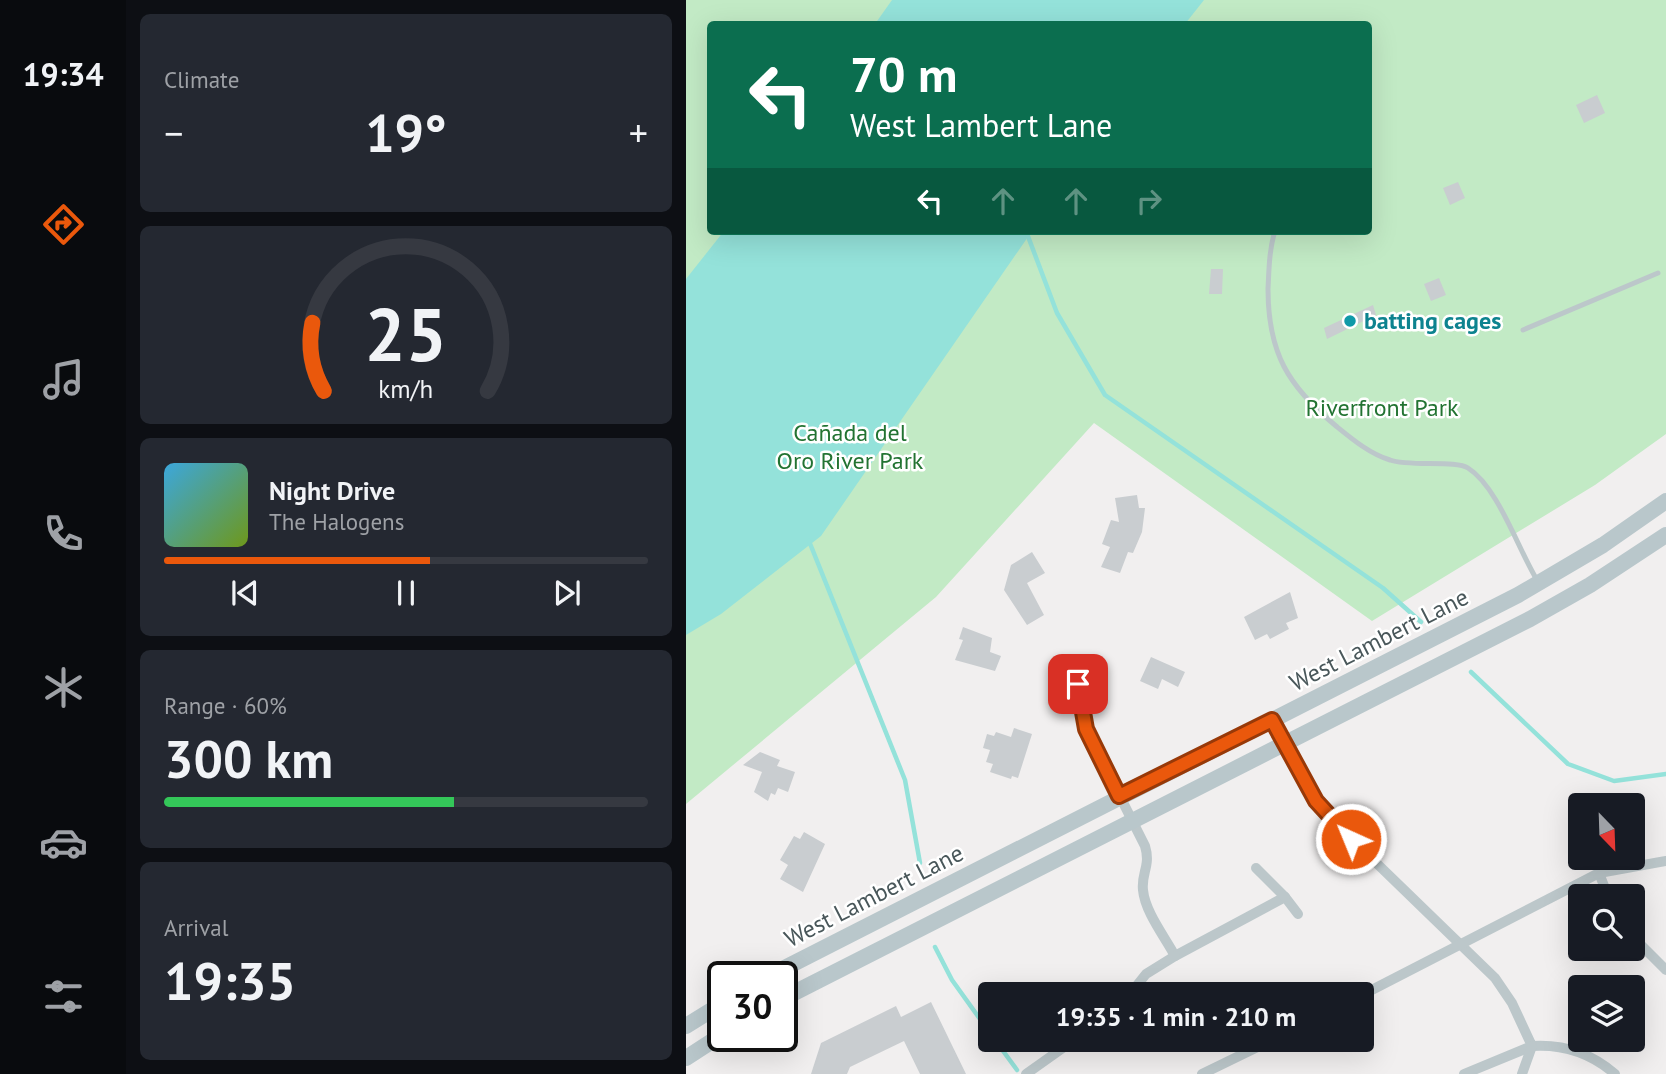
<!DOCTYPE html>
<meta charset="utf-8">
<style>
body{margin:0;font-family:"PT Sans",sans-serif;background:#242831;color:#f1f3f6;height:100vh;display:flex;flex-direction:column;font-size:26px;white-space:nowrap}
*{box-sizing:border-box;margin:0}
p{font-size:23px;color:#9ea1a6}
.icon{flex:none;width:38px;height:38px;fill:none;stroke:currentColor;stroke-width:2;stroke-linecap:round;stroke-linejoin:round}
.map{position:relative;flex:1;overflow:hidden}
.drawer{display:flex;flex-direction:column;gap:14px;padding:14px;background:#0d0f14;width:560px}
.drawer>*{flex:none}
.top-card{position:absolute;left:21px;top:21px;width:665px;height:214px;border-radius:7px;box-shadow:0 7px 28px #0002;background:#0b6e4f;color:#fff;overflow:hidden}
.needle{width:46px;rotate:157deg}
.controls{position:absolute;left:882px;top:793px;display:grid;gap:14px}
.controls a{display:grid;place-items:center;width:77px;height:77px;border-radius:7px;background:#171b24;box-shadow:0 7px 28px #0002;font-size:35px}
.speed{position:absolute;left:21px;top:961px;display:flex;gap:14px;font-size:35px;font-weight:700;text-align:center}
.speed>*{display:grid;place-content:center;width:91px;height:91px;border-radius:50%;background:#171b24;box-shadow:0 7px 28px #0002;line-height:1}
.speed .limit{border:4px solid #111;border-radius:10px;background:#fff;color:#111}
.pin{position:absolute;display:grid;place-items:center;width:60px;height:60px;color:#fff;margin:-30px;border-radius:14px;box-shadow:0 4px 10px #0006}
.me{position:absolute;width:77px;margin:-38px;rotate:316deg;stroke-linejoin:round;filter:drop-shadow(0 0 5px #0008)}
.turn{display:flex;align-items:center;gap:24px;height:147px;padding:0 28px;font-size:32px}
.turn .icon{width:91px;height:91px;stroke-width:2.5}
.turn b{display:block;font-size:49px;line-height:60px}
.lanes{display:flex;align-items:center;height:66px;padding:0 28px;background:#0003;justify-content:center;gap:35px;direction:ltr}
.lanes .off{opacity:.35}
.big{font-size:52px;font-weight:600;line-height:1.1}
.drawer .card{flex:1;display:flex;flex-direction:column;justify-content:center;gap:10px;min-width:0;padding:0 24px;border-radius:10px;background:#242831}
.drawer .dial{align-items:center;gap:0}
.dial svg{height:182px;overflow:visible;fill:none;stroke:#363941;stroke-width:7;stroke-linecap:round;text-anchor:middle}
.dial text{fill:#f1f3f6;stroke:none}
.song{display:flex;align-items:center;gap:21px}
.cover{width:84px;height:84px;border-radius:10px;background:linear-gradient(135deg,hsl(200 70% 55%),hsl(80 70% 35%))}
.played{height:7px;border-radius:4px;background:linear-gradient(90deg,#ea580c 55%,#363941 55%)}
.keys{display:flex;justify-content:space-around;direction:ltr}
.heat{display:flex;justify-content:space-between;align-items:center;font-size:38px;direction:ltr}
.charge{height:10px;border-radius:5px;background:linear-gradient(90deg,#34c759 60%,#363941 0)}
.trip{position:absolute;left:292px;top:982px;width:396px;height:70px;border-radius:7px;background:#171b24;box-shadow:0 7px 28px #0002;font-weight:600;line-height:70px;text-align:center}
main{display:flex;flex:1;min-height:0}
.dock{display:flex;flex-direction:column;width:126px;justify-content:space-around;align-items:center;background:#090b0e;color:#9ea1a6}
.dock .icon{width:49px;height:49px}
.dock .active{color:#ea580c}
.dock b{font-size:32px;color:#f1f3f6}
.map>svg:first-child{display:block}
.green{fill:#c2eac5;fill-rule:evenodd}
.water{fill:#94e2da}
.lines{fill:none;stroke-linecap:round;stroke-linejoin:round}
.stream{stroke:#94e2da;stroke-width:4.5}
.building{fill:#c9cdd0}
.lane{stroke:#bcc7ca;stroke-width:5}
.street{stroke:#bcc7ca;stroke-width:10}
.secondary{stroke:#b9c7cb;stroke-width:16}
.route-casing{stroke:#983908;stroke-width:18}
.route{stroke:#ea580c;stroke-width:12}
.culture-dot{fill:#0f9aa8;stroke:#fff;stroke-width:2.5}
.labels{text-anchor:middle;stroke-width:5;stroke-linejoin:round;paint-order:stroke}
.culture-label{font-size:24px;font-weight:bold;fill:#0d838f;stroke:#fff;text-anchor:start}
.park-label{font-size:24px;fill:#227332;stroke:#fff}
.street-label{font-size:24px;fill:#49575a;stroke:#fff}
</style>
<main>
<nav class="dock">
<b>19:34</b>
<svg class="icon active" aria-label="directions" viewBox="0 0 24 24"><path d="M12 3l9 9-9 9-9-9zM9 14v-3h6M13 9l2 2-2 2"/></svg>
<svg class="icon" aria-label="music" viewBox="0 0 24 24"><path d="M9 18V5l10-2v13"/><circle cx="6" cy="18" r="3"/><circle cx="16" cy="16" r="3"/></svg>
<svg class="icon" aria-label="phone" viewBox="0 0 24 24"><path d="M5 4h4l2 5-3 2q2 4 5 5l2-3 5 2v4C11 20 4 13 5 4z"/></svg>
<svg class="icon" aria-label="climate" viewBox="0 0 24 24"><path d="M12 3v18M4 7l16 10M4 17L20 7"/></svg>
<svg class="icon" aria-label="car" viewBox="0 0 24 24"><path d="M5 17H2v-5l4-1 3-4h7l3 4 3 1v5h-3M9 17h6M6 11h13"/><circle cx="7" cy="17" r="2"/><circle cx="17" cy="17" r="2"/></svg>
<svg class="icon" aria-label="filters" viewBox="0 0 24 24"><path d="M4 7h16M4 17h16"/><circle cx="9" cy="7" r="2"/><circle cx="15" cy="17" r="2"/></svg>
</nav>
<section class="drawer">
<div class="card"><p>Climate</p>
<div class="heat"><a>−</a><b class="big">19°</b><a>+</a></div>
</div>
<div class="card dial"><svg viewBox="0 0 100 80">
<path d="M14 69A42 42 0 1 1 86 69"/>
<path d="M14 69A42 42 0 0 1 9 39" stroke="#ea580c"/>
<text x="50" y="56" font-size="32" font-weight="700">25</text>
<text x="50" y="72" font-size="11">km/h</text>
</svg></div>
<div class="card">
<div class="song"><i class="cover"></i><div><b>Night Drive</b><p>The Halogens</p></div></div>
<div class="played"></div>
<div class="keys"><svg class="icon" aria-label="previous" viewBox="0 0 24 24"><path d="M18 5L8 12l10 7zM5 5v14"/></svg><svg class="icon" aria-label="pause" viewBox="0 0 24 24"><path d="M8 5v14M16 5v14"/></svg><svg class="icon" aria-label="next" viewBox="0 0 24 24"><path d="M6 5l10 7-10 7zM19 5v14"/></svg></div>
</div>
<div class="card"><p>Range · 60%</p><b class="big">300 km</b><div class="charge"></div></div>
<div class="card"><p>Arrival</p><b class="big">19:35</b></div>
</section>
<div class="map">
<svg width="980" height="1074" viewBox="0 0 980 1074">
<rect width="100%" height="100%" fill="#f1efef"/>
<path class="green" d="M0,0H980V434L909,485L686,621L408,423L250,597L0,804ZM24,24H682V231H24Z"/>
<g class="water">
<path d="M206,0H518L499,24H189Z"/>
<path d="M38,231H346L135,536L35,614L0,635V279Z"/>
</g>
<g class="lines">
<g class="stream">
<path d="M340,231L371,313L419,395L697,588L735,622"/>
<path d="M123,541L219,780L234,863"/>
<path d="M785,672L882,764L928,781L980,774"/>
<path d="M249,947L266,980L304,1033"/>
<path d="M309,1040L331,1070"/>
</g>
</g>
<g class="building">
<path d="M911,95L919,113L898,123L890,105Z"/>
<path d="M772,182L779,198L764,205L757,188Z"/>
<path d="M525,269H537L536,294H523Z"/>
<path d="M753,278L760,295L745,301L738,284Z"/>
<path d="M687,305L690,315L641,339L638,328Z"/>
<path d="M451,495L453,508H459L456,532L447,553L442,552L434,573L415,567L424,547L416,544L425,520L433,522L429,498Z"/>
<path d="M346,552L359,573L341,583L358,615L341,625L318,590L325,565Z"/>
<path d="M604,592L612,618L600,623L603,629L584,639L581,634L569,640L558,617Z"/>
<path d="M277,627L306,638L304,652L315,656L309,671L269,660L277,640L273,639Z"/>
<path d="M465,657L499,672L492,687L476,679L472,689L454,681Z"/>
<path d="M328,728L346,734L332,778L326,776L325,779L304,772L307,764L300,762L304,750L297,748L301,734L308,736L310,732L325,737Z"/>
<path d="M74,752L94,760L91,766L109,772L102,792L92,788L89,795L85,793L82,801L68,792L76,772L57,765Z"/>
<path d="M118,832L139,844L117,892L94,879L102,865L94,860L108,836L114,839Z"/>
<path d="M245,1002L280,1074H234L218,1041L164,1067L161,1074H125L135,1043L210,1006L215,1017Z"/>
</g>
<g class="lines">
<g class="lane">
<path d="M589,231C583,250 583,270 582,289C582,353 602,386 650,426C666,439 684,454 704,460C723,467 770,460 782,468C812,487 832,549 851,580"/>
<path d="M837,330L972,273"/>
</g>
<g class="street">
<path d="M392,684L400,729L459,846C465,866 455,873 457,890C459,912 479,937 489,956L599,897L612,914"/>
<path d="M586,720L617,780L647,821L809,978L826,1003L846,1046C877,1044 905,1053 929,1074"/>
<path d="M570,868L599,897"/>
<path d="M913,873L922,896"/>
<path d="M947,937L980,970"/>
<path d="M444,994L460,974L489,956"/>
<path d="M676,995L913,873L980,861"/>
<path d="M340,1074L388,1040"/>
<path d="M516,1074L586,1040"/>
<path d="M778,1074L846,1046"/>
<path d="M836,1074L846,1046"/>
</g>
<g class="secondary">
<path d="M83,976L832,595L917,545L980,501"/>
<path d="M96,999L844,619L904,585L980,535"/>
<path d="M0,1026L37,1003"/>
<path d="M0,1058L37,1034"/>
</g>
</g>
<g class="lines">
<defs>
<path id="route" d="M392,684L400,729L433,796L586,720L630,801L665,839"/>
</defs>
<use href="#route" class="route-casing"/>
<use href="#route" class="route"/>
</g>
<circle class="culture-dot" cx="664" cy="321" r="7"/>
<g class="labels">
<g class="culture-label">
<text x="678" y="329">batting cages</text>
</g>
<g class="park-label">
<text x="696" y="416">Riverfront Park</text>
<text x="164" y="441">Cañada del<tspan x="164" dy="28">Oro River Park</tspan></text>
</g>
<g class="street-label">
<text transform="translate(693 640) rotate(-27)" y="8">West Lambert Lane</text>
<text transform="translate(188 896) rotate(-27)" y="8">West Lambert Lane</text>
</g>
</g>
</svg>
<div class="controls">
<a><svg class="needle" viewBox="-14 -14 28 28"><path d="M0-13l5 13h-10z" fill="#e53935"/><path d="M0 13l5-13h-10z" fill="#9ea1a6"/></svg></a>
<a><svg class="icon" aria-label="search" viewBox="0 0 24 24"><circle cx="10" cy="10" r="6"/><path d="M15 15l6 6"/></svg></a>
<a><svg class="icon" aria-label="layers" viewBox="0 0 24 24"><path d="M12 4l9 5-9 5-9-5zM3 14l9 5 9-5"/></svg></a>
</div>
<div class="speed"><div class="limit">30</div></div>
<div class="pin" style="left:392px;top:684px;background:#d93025"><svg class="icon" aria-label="arrive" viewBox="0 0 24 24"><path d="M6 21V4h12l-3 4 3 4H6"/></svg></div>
<svg class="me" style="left:665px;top:839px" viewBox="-20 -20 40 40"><circle r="17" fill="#ea580c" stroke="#fff" stroke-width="3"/><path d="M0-11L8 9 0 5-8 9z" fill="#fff"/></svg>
<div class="trip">19:35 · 1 min · 210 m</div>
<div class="top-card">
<div class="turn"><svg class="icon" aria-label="left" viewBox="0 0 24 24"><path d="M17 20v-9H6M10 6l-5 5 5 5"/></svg><div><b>70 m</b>West Lambert Lane</div></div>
<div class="lanes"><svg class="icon" aria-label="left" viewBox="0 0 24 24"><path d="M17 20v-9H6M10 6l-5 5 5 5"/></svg><svg class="icon off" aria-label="ahead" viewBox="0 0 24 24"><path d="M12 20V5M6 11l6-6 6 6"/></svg><svg class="icon off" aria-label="ahead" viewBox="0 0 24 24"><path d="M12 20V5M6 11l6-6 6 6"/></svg><svg class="icon off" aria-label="right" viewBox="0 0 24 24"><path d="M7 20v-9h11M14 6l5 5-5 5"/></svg></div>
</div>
</div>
</main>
